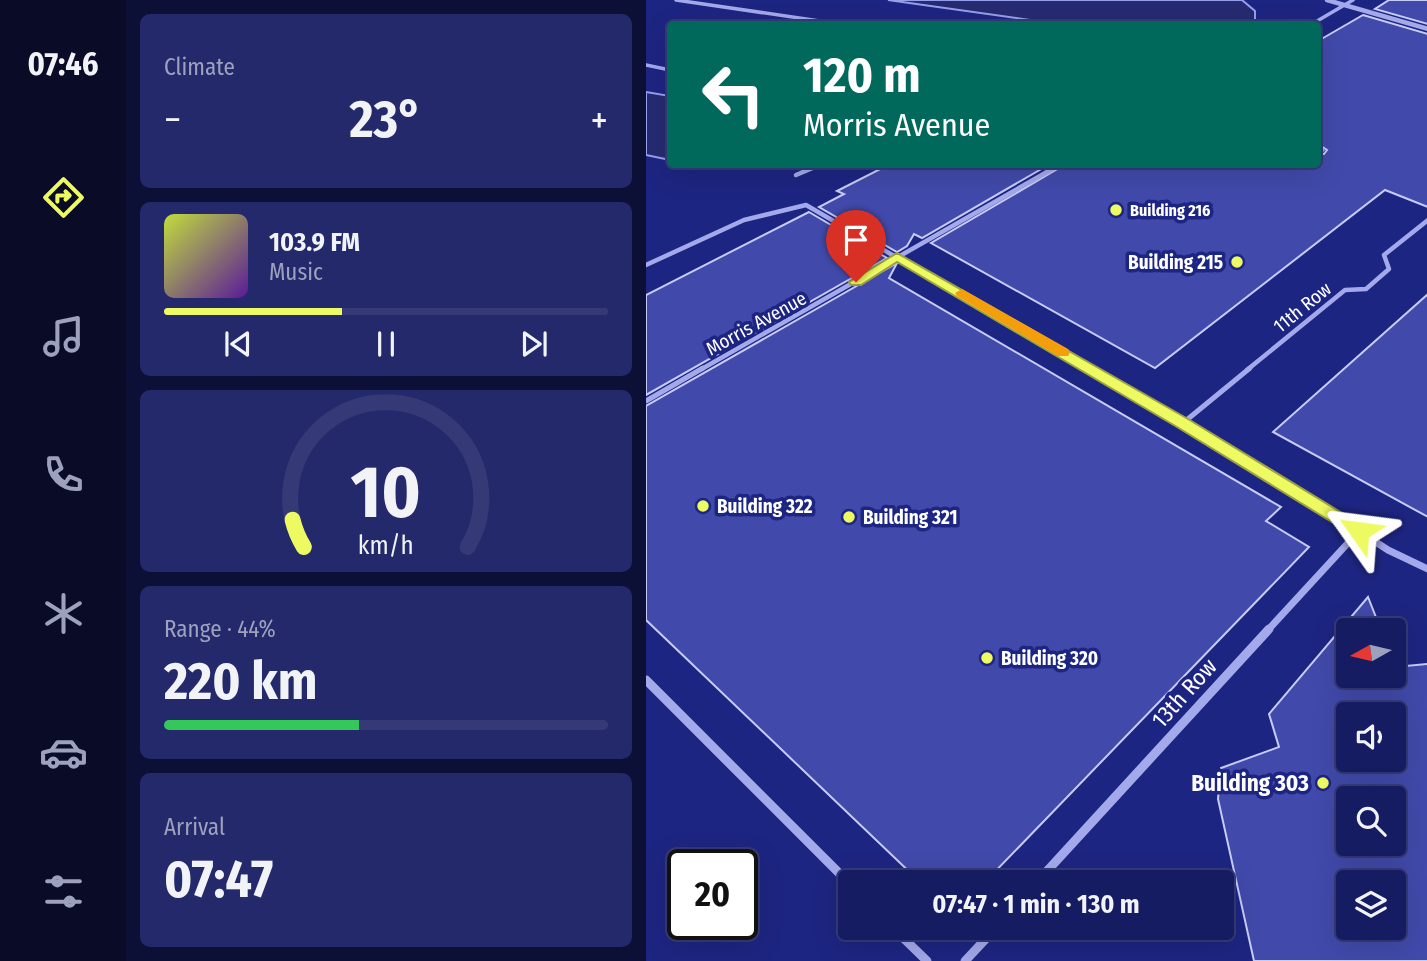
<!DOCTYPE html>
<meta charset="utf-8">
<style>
body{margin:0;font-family:"Fira Sans Condensed",sans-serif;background:#23296b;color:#f1f3f6;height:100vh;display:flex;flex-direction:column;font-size:26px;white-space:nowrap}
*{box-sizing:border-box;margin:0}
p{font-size:23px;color:#9ea1be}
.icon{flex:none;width:38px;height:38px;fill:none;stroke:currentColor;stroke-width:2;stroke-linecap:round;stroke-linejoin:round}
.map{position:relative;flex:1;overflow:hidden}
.details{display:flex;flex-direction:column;gap:14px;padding:14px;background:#0c0f36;width:520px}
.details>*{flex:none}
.top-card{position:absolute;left:21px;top:21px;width:654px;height:147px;border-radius:7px;box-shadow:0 7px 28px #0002,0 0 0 2px #353a77;background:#00695c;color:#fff;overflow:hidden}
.needle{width:46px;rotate:262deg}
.fabs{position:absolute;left:690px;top:618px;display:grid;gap:14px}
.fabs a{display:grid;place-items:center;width:70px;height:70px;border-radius:7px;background:#161c62;box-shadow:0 7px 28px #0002,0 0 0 2px #353a77;font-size:35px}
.speed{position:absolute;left:21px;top:849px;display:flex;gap:14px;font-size:35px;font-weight:700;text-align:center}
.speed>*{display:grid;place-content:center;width:91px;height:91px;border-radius:50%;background:#161c62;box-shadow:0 7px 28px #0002,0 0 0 2px #353a77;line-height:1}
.speed .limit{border:4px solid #111;border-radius:10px;background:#fff;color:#111}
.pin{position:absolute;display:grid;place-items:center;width:60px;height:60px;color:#fff;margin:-72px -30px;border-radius:50% 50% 50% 0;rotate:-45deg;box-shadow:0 0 7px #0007}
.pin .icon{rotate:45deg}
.me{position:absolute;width:77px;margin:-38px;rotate:301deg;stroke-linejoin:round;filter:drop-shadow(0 0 5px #0008)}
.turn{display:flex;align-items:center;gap:24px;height:147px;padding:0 21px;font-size:32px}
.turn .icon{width:91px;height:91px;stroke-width:2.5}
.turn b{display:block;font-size:49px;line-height:60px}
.big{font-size:52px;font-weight:700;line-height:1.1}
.details .tile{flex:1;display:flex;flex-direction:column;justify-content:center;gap:10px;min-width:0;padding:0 24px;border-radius:10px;background:#23296b}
.details .dial{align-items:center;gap:0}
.dial svg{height:182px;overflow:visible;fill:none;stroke:#353a77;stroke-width:7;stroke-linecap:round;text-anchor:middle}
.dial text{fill:#f1f3f6;stroke:none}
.song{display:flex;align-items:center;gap:21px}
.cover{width:84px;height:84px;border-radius:10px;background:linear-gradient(135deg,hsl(70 70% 55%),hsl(270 70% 35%))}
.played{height:7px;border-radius:4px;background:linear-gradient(90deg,#eefa61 40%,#353a77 40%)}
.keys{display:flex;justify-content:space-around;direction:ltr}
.heat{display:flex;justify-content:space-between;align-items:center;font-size:38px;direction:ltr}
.charge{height:10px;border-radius:5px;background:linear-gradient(90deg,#34c759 44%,#353a77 0)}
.trip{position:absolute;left:192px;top:870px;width:396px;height:70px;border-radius:7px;background:#161c62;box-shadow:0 7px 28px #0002,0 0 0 2px #353a77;font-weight:700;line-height:70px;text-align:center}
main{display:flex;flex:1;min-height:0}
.tabs{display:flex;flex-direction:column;width:126px;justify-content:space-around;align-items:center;background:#090b27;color:#9ea1be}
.tabs .icon{width:49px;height:49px}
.tabs .selected{color:#eefa61}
.tabs b{font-size:32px;color:#f1f3f6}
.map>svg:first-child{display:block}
.water{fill:#262b72;stroke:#969fec;stroke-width:2}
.building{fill:#414aaa;stroke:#c7cbf7;stroke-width:2;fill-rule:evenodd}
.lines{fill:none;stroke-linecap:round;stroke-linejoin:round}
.lane-far2{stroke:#a3a9ea;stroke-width:3.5}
.lane-far1{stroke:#a3a9ea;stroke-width:4.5}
.lane{stroke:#a3a9ea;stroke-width:5}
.street-far2{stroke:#a3a9ea;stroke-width:4.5}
.street-far1{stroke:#a3a9ea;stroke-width:7}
.street{stroke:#a3a9ea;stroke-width:9}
.route{fill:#eefa61;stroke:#9ba23f;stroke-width:2}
.slow{fill:#f59e0b}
.poi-dot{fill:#eefa61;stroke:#1d2582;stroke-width:2.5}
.labels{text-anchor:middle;stroke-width:7;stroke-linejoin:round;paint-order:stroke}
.far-poi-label{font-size:16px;font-weight:bold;fill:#fff;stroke:#1d2582;text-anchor:start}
.poi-label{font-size:19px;font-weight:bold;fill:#fff;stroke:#1d2582;text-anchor:start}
.street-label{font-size:19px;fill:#fff;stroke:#1d2582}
.near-street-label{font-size:23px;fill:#fff;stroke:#1d2582}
.near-poi-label{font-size:23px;font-weight:bold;fill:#fff;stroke:#1d2582;text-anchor:end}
</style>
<main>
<nav class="tabs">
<b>07:46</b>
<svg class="icon selected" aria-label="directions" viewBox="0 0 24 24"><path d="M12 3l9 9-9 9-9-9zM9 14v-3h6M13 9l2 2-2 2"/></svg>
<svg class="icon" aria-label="music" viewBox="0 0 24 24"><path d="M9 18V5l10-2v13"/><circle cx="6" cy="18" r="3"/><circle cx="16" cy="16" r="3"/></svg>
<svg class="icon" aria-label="phone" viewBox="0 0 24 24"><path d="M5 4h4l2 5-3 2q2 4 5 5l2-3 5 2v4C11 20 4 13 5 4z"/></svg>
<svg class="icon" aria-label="climate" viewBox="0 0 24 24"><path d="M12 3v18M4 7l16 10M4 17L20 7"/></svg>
<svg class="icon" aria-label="car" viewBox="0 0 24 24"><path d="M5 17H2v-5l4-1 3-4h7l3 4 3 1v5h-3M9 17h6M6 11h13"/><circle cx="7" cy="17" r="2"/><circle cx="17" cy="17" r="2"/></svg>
<svg class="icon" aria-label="filters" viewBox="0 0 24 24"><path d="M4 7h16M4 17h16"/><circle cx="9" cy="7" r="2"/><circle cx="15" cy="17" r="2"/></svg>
</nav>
<section class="details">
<div class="tile"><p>Climate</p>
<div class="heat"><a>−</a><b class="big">23°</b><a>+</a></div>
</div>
<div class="tile">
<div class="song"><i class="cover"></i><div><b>103.9 FM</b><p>Music</p></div></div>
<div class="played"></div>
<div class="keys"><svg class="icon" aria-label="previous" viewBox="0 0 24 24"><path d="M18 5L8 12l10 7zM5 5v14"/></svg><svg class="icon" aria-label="pause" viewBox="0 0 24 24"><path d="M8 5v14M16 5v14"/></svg><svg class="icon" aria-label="next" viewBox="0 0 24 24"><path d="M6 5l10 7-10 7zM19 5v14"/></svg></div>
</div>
<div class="tile dial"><svg viewBox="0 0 100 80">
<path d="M14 69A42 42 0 1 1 86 69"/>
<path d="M14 69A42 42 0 0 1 9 57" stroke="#eefa61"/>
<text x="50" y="56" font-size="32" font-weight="700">10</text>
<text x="50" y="72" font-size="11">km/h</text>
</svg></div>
<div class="tile"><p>Range · 44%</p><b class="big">220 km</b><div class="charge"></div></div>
<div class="tile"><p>Arrival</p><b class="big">07:47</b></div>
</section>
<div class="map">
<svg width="782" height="961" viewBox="0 0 782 961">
<rect width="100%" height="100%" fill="#1d2582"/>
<g class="water">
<path d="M242,0H596L609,11V23L413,24Z"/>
<path d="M0,92L24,96V160L0,155Z"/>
</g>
<g class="building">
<path d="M743,0H782V24L729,9Z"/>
<path d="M717,15L782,34V207L739,190L509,368L285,243L420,164H672V153L678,154L681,150L672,144V41Z"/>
<path d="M244,164H404L276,238L268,234L261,246L251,252L173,207L198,194L191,191Z"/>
<path d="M163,212L241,258L0,395V295Z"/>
<path d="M251,263L243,278L635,507L620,521L663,547L339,882H274L0,620V406Z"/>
<path d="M782,294V517L627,432Z"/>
<path d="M722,597L735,630H702V676H747V662L749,667L782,664V961H608L572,799L575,768L633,747L623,714ZM702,714H747V760H702ZM702,798H747V844H702ZM702,882H747V928H702Z"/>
</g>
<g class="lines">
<g class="lane-far2">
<path d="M30,0L194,24"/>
<path d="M666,24L707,0"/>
<path d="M0,65L24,70"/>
<path d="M672,148L677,150"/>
</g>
<g class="lane-far1">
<path d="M150,175L176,164"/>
<path d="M0,265L98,220L160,205L445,370"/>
<path d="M54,370L415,164"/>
<path d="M601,370L699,290L720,289L743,269L738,255L782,220"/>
</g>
<g class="lane">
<path d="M442,368L713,531"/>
<path d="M0,401L57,368"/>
<path d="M537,423L604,368"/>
</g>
<path class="street-far2" d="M681,0L782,29"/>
<path class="street-far1" d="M621,631L713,531L742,550L782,569"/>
<g class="street">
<path d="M0,680L205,885"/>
<path d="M391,882L623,629"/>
<path d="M247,928L281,961"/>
<path d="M319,961L350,928"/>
</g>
</g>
<path class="route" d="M251,253L542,419L719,527L721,531L719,535H707L531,427L251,262L215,285H205L203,282Z"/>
<path class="slow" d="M316,289L422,349L424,352L422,356H412L311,296L309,293Z"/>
<g class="poi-dot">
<circle cx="470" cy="210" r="7"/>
<circle cx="591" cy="262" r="7"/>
<circle cx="57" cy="506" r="7"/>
<circle cx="203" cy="517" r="7"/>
<circle cx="341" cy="658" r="7"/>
<circle cx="677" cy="783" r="7"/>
</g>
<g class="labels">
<g class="far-poi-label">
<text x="484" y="216">Building 216</text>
</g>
<g class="poi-label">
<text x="577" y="269" text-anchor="end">Building 215</text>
<text x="71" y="513">Building 322</text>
<text x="217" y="524">Building 321</text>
<text x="355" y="665">Building 320</text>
</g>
<g class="street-label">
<text transform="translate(656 307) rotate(-39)" y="7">11th Row</text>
<text transform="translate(110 323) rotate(-29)" y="7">Morris Avenue</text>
</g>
<g class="near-street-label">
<text transform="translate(538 693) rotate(-48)" y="8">13th Row</text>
</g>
<g class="near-poi-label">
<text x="663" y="791">Building 303</text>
</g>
</g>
</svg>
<div class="fabs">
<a><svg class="needle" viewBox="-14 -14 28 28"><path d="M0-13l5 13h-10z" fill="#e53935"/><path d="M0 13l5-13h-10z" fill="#9ea1be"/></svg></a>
<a><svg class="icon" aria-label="sound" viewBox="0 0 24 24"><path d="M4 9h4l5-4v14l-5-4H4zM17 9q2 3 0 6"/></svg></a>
<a><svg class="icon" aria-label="search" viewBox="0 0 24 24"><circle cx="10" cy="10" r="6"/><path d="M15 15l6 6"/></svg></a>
<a><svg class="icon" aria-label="layers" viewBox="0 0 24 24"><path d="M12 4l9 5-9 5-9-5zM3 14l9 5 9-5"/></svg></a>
</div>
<div class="speed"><div class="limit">20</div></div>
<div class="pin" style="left:210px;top:282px;background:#d93025"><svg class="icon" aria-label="arrive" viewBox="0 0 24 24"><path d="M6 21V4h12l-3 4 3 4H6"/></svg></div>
<svg class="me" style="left:713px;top:531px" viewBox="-20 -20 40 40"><path d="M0-17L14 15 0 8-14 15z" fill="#eefa61" stroke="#fff" stroke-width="4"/></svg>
<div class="trip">07:47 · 1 min · 130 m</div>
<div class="top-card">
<div class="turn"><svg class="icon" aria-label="left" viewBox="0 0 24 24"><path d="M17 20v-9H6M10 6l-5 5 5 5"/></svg><div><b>120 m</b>Morris Avenue</div></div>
</div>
</div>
</main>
